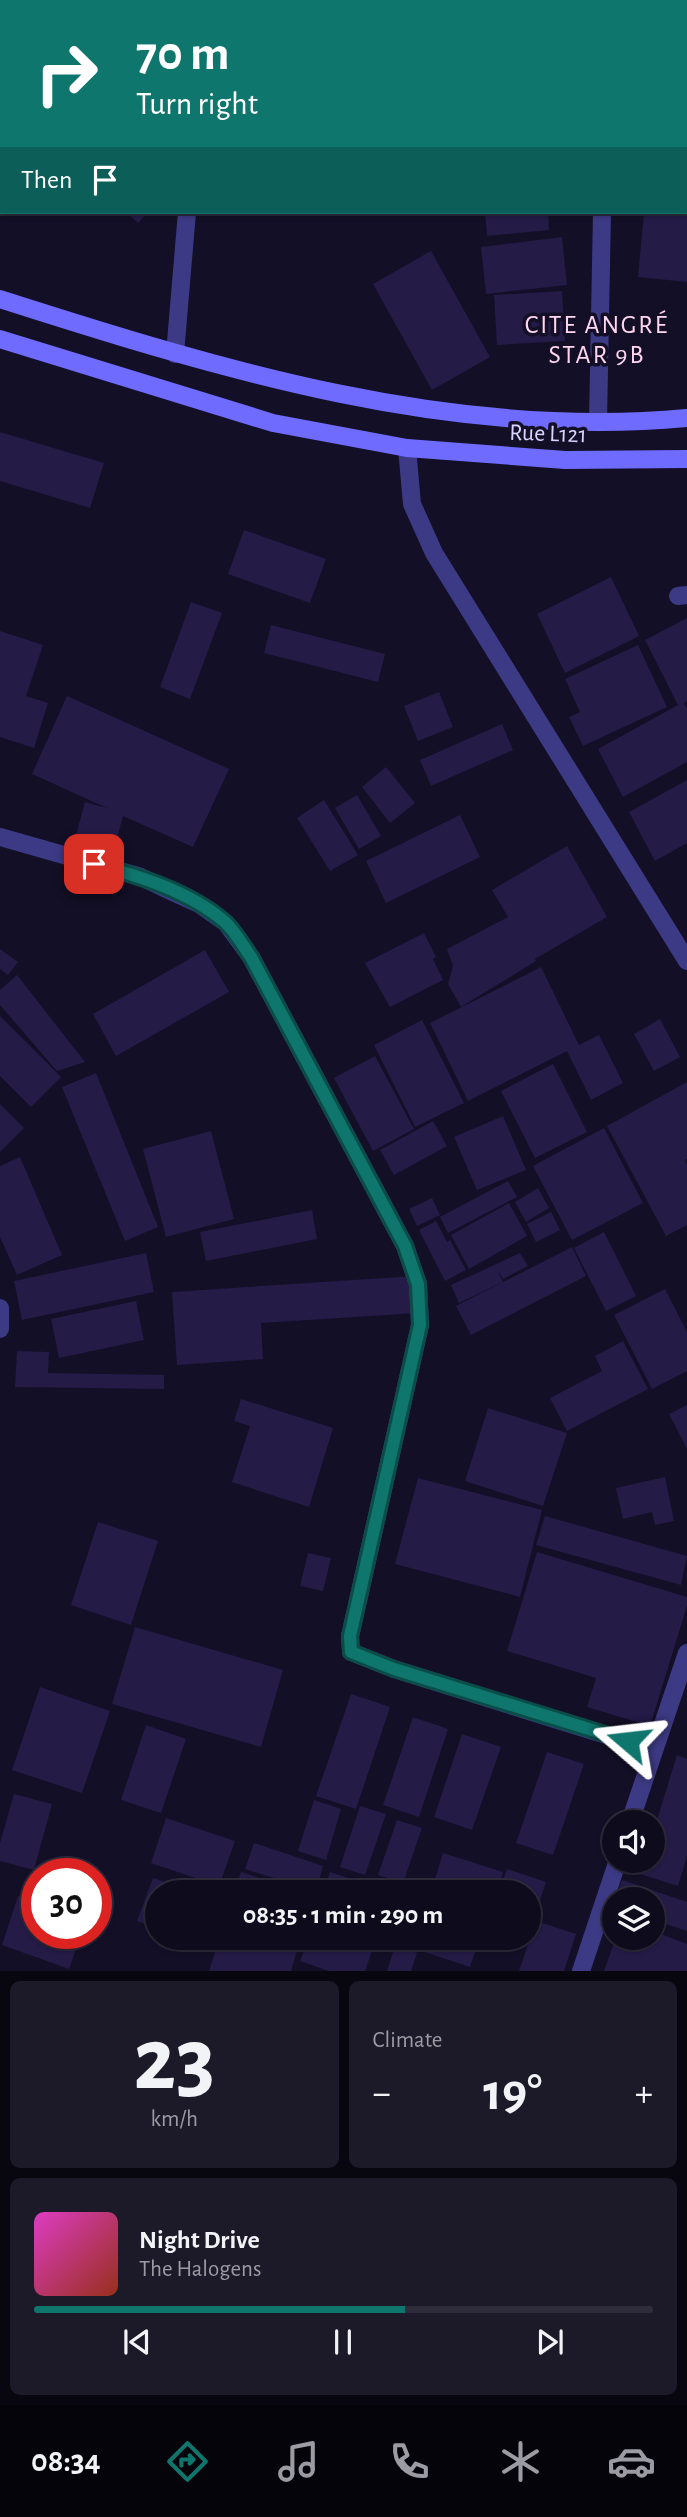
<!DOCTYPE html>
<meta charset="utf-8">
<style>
body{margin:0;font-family:"Alegreya Sans",sans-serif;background:#1c1929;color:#f1f3f6;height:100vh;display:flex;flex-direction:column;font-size:26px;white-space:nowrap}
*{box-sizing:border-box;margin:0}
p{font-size:23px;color:#9b9ba3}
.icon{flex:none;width:38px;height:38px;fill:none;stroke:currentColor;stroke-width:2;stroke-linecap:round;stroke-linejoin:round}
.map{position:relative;height:1971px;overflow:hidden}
.panel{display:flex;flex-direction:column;gap:10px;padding:10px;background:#08060f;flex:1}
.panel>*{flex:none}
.guide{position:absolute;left:0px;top:0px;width:688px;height:214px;box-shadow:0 2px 5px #0004,0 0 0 2px #2e2b3b;background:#0f766e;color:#fff;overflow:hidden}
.fabs{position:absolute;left:602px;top:1810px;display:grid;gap:14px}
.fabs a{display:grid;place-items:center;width:63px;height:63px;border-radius:50%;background:#0e0b1c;box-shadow:0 2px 5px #0004,0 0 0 2px #2e2b3b;font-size:35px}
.speed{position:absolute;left:21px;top:1858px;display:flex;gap:14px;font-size:35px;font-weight:700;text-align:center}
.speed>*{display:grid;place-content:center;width:91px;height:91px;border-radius:50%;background:#0e0b1c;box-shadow:0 2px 5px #0004,0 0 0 2px #2e2b3b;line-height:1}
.speed .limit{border:10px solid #d22;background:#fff;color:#111}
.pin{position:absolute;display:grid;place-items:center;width:60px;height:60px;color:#fff;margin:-30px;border-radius:14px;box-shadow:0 4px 10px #0006}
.me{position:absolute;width:77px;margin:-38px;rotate:287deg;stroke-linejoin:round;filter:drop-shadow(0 0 5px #0008)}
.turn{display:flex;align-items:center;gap:24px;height:147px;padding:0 21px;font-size:32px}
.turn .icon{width:91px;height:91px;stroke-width:2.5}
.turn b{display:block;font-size:49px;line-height:60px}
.then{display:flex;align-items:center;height:66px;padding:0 21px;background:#0003;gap:14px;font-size:26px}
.big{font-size:52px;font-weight:700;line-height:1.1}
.panel .tile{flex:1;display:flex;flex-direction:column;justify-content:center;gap:10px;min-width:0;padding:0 24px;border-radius:10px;background:#1c1929}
.panel .dial{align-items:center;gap:0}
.dial b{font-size:91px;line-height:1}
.song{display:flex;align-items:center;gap:21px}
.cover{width:84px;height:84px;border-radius:10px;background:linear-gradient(135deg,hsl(310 70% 55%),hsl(10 70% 35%))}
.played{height:7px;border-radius:4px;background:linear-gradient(90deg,#0f766e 60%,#2e2b3b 60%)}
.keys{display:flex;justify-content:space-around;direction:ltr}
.heat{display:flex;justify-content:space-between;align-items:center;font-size:38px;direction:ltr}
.panel .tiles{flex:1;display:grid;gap:10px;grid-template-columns:1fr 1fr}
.tile:last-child{grid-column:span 2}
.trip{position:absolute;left:145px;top:1880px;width:396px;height:70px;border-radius:35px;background:#0e0b1c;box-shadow:0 2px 5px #0004,0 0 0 2px #2e2b3b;font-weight:700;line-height:70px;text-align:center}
.dock{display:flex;height:112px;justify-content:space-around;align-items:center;background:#06040b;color:#9b9ba3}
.dock .icon{width:49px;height:49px}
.dock .selected{color:#0f766e}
.dock b{font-size:32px;color:#f1f3f6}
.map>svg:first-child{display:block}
.building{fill:#241b47}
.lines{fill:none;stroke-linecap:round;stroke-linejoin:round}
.minor{stroke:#3d3a85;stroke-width:18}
.secondary{stroke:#6f6bff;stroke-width:18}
.route-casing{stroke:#0a4d48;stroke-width:18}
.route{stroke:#0f766e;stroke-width:12}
.labels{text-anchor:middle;stroke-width:7;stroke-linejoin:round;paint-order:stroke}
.street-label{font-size:24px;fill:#d9d4ff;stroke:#130f26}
.neighbourhood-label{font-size:26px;letter-spacing:2px;fill:#ffd6f0;stroke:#130f26}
</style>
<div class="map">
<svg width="687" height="1971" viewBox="0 0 687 1971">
<rect width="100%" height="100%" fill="#130f26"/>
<g class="building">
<path d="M126,212H148L138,223Z"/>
<path d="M485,212H548L549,230L487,236Z"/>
<path d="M644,212H687V282L638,277Z"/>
<path d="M562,237L567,285L486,294L481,247Z"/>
<path d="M431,251L490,357L432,390L373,284Z"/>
<path d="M562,291L565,341L497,345L494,295Z"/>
<path d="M0,432L104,463L90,508L0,481Z"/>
<path d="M244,530L326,559L310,603L228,574Z"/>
<path d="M611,577L639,636L565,673L537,614Z"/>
<path d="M191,602L222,613L190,699L160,687Z"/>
<path d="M687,618V701L684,703L687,709V762L623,797L598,749L678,705L645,640Z"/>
<path d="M271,625L385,654L378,682L264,653Z"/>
<path d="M0,631L43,645L26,696L48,703L34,748L0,737Z"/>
<path d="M638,645L667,707L583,746L569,717L580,712L565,679Z"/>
<path d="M439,692L453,727L418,741L404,706Z"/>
<path d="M67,696L229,769L193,847L123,816L112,857L73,846L85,802L107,808L32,774Z"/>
<path d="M502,724L513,750L431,786L420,760Z"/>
<path d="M386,767L415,803L390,823L362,787Z"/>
<path d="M687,780V843L655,861L629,812Z"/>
<path d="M357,795L381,836L359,849L335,808Z"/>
<path d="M324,800L358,855L330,871L297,818Z"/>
<path d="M460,815L480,857L386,903L366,861Z"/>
<path d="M567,846L607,917L535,959L536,961L461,1007L448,984L453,966L447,949L508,917L492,890Z"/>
<path d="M424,933L436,957L433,959L443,980L390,1007L365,963Z"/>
<path d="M0,949L18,962L8,975L0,969Z"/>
<path d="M205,950L229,992L116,1056L93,1014Z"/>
<path d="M541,967L579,1045L599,1035L623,1083L591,1100L567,1051L468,1101L430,1023Z"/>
<path d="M17,975L85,1062L57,1071L0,1005V990Z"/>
<path d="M0,1016L61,1077L31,1107L0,1076Z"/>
<path d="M660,1019L680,1057L654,1071L634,1034Z"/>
<path d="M422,1020L464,1103L415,1127L374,1045Z"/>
<path d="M375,1056L414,1129L373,1151L334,1078Z"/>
<path d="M553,1064L587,1132L535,1158L501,1091Z"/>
<path d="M96,1073L158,1227L125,1241L62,1087Z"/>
<path d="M687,1082V1159L685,1160L687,1165V1225L666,1236L607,1126Z"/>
<path d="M0,1104L24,1128L0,1152Z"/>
<path d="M503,1116L526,1170L477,1190L454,1137Z"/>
<path d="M433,1121L447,1146L394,1175L380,1150Z"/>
<path d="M604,1128L643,1203L572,1240L533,1166Z"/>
<path d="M211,1131L234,1219L166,1237L143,1149Z"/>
<path d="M20,1157L62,1255L17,1275L0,1237V1166Z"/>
<path d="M508,1181L517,1197L448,1233L440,1217Z"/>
<path d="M538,1188L549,1208L526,1222L515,1202Z"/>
<path d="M432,1198L440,1215L417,1226L409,1209Z"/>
<path d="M509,1203L527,1236L469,1269L451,1235Z"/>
<path d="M312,1210L317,1239L206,1261L200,1232Z"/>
<path d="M551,1212L560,1230L536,1242L527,1224Z"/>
<path d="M436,1221L447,1242L450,1240L466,1270L445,1281L419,1230Z"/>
<path d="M604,1232L636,1296L606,1311L574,1248Z"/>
<path d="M572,1247L586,1276L471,1335L456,1306Z"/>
<path d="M146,1253L154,1292L22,1320L14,1281Z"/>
<path d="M520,1253L528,1266L503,1279L497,1269L503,1282L459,1303L451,1285Z"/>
<path d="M415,1276L417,1313L261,1323L263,1359L177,1365L172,1292Z"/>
<path d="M665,1289L687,1332V1371L652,1389L614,1315Z"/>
<path d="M136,1301L144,1340L59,1358L51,1319Z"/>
<path d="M623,1341L648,1389L567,1431L550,1398L602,1371L595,1356Z"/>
<path d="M17,1351L49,1352L48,1373L164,1375V1389L15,1387Z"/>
<path d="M241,1399L333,1428L309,1507L232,1482L250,1426L234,1421Z"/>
<path d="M687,1405V1449L669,1414Z"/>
<path d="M488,1408L567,1433L543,1506L465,1481Z"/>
<path d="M665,1477L674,1521L655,1525L652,1512L623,1519L616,1488Z"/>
<path d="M418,1478L542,1510L520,1597L395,1564Z"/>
<path d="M545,1516L687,1556L681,1585L536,1545Z"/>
<path d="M98,1522L158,1541L131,1625L71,1605Z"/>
<path d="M537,1552L687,1597V1606L650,1726L587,1707L596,1678L507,1651Z"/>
<path d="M308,1553L331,1558L323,1591L300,1586Z"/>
<path d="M135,1627L283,1670L261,1747L112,1704Z"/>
<path d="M40,1687L110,1711L82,1793L12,1770Z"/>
<path d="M351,1694L390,1707L356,1809L316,1796Z"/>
<path d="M413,1717L448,1729L419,1817L383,1805Z"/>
<path d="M146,1725L186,1739L161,1813L121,1800Z"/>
<path d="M462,1734L501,1747L472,1830L434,1817Z"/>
<path d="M547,1752L584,1764L553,1855L516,1843Z"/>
<path d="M677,1755L687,1759V1856L678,1886L640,1874L644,1860H653V1833Z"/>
<path d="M14,1794L52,1804L34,1870L0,1861V1843Z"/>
<path d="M314,1800L341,1809L326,1860L298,1851Z"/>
<path d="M360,1806L386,1814L365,1875L340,1867Z"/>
<path d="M166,1818L235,1841L219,1886L151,1863Z"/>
<path d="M397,1820L422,1828L403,1883L378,1875Z"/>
<path d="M254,1843L323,1866L316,1891L245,1869Z"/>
<path d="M443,1853L503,1872L497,1892H440L432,1889Z"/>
<path d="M68,1866L93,1874H65Z"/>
<path d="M507,1869L546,1882L532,1925L528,1924V1892H499Z"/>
<path d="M241,1872L300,1891V1892H234Z"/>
<path d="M330,1872L388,1891V1892H323Z"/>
<path d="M153,1878L193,1891L158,1892V1928L137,1921Z"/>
<path d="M622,1880L687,1902V1931L653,1920V1899H615Z"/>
<path d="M18,1896L37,1902V1934H81L69,1969L2,1945Z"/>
<path d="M536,1921L576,1934L564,1971H519Z"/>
<path d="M653,1931L687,1944V1971H604L616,1937H653Z"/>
<path d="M187,1937H209L207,1944Z"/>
<path d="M220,1937H301L291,1971H209Z"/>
<path d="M309,1937H362L375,1942L365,1971H329L300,1961Z"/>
<path d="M399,1937H480L470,1967L397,1943Z"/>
<path d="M395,1946L417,1953L411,1971H387Z"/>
</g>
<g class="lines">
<g class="minor">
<path d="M119,0L120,2"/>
<path d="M396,0L397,2"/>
<path d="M608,2V0"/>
<path d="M175,354L187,212"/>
<path d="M598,422L602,212"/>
<path d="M407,448L412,504L434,553L687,961"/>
<path d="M678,596L687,595"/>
<path d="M0,837L141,877L166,889L199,904L226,923L251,957L405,1246L418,1284L420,1325L350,1636L351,1652L394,1669L654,1750"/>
<path d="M0,1308V1329"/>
<path d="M630,1822L687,1653"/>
<path d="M581,1971L618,1860"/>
</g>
<g class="secondary">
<path d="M0,299C222,370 451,440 687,418"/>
<path d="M0,339L273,423L407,448L565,460L687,459"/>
</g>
</g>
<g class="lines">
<defs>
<path id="route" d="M94,864C139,876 189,891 225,922C235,931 243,946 251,957L405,1246L418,1284L420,1325L350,1636L351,1652L394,1669L628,1741"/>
</defs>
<use href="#route" class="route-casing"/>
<use href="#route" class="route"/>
</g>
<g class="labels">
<g class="street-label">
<text transform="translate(548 433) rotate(2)" y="8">Rue L121</text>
</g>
<g class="neighbourhood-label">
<text x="597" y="333">CITE ANGRÉ<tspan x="597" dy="30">STAR 9B</tspan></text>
</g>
</g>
</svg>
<div class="fabs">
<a><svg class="icon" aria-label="sound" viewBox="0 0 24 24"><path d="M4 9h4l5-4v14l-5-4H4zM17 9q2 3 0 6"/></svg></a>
<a><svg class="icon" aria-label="layers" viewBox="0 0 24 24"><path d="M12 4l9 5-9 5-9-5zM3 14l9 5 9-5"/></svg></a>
</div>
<div class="speed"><div class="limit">30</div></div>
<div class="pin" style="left:94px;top:864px;background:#d93025"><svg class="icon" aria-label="arrive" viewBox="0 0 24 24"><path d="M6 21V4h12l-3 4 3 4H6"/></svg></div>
<svg class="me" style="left:628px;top:1741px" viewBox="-20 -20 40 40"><path d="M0-17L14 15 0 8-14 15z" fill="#0f766e" stroke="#fff" stroke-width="4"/></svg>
<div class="trip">08:35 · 1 min · 290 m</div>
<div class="guide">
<div class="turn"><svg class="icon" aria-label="right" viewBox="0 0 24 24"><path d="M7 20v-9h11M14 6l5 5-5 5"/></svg><div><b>70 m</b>Turn right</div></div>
<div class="then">Then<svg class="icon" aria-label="arrive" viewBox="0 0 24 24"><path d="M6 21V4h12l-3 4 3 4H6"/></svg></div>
</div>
</div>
<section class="panel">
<div class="tiles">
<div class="tile dial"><b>23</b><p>km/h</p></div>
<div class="tile"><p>Climate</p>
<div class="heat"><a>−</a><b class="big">19°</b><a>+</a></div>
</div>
<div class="tile">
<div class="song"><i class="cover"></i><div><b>Night Drive</b><p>The Halogens</p></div></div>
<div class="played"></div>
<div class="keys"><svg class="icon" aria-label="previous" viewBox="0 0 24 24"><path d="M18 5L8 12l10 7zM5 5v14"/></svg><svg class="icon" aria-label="pause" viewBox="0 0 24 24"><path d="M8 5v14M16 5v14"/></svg><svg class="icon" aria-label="next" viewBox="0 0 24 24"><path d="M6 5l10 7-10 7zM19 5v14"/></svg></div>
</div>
</div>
</section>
<nav class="dock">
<b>08:34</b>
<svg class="icon selected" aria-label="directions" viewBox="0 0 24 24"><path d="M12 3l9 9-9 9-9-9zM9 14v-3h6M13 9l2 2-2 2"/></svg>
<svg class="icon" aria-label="music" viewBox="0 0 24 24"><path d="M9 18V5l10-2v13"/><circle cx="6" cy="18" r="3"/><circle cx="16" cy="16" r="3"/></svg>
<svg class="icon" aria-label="phone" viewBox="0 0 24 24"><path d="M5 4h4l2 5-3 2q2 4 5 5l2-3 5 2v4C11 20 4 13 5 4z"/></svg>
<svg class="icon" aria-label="climate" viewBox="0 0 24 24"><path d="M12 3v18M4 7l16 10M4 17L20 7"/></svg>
<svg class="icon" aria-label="car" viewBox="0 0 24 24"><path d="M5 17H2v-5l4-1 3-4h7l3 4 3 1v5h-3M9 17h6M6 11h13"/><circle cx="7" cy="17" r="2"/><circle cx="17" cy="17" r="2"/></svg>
</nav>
